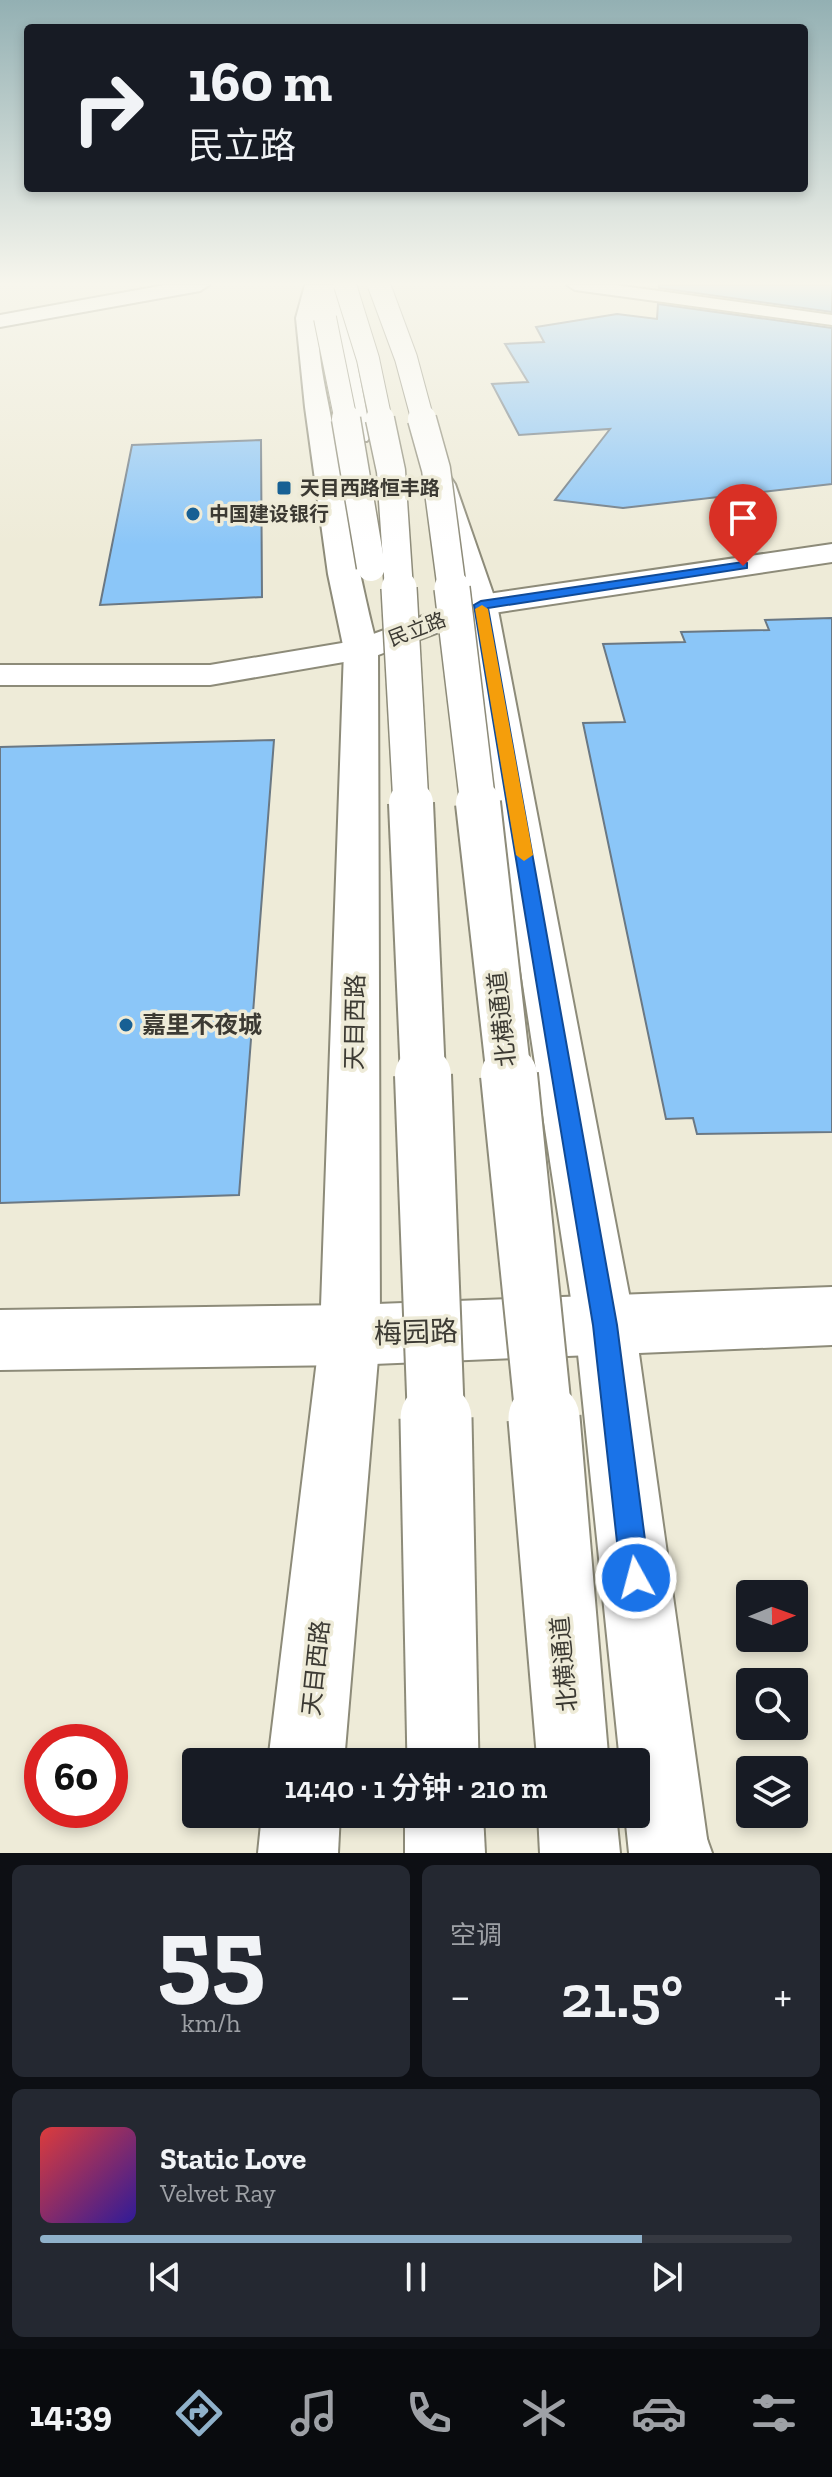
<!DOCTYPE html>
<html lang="zh">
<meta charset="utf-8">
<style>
body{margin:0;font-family:"Zilla Slab","Noto Sans SC",serif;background:#242831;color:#f1f3f6;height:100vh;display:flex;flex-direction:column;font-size:30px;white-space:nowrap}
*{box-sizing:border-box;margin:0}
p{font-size:26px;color:#9ea1a6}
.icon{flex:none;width:44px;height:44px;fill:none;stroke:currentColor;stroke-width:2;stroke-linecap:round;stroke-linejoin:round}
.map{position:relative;height:1853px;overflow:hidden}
.details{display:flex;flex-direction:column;gap:12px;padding:12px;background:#0d0f14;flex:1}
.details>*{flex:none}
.banner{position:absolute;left:24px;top:24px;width:784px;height:168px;border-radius:8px;box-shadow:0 4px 12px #0003;background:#171b24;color:#f1f3f6;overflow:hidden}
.needle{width:52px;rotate:89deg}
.tools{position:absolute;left:736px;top:1580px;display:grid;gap:16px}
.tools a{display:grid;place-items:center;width:72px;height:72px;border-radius:8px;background:#171b24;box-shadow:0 4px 12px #0003;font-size:40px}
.speed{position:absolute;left:24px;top:1724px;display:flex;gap:16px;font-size:40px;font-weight:700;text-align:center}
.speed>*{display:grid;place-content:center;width:104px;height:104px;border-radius:50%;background:#171b24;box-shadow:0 4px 12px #0003;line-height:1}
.speed .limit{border:12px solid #d22;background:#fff;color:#111}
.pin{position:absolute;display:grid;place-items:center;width:68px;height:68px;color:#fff;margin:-82px -34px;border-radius:50% 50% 50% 0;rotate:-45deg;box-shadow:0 0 8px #0007}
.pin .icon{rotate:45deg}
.me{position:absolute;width:88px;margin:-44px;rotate:353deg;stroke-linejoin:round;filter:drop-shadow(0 0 6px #0008)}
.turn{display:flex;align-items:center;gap:28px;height:168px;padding:0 32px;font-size:36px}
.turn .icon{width:104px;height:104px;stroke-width:2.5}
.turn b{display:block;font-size:56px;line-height:68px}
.big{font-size:60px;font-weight:600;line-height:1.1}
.details .card{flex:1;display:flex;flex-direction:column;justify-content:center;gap:12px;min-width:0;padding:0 28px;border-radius:12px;background:#242831}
.details .dial{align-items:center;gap:0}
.dial b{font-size:104px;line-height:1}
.song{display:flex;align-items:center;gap:24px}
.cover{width:96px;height:96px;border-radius:12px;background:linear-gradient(135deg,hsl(0 70% 55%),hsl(250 70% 35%))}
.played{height:8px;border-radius:4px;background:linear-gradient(90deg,#8fb1ca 80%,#363941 80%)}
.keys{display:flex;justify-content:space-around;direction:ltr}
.heat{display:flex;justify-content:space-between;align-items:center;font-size:44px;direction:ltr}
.details .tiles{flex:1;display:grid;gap:12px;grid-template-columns:1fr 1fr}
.card:last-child{grid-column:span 2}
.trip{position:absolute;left:182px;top:1748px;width:468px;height:80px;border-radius:8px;background:#171b24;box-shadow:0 4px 12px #0003;font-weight:600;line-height:80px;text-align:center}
.tabs{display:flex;height:128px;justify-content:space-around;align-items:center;background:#090b0e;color:#9ea1a6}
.tabs .icon{width:56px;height:56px}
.tabs .active{color:#8fb1ca}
.tabs b{font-size:36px;color:#f1f3f6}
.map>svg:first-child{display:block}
.building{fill:#8bc6f8;stroke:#6a7884;stroke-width:2}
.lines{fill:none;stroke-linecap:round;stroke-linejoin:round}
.street-casing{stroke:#8d8b79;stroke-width:4}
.secondary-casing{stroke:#8d8b79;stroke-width:4}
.primary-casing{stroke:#8d8b79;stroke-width:4}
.highway-casing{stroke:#8d8b79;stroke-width:4}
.street{fill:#fff;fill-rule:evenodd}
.secondary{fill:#fff;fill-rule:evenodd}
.primary{fill:#fff;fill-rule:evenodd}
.highway{fill:#fff;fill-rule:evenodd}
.highway-bridge-far5-casing{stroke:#8d8b79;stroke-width:24;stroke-linecap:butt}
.highway-bridge-far4-casing{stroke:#8d8b79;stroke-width:31;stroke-linecap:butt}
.highway-bridge-far3-casing{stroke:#8d8b79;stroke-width:38;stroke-linecap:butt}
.highway-bridge-far2-casing{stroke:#8d8b79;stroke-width:48;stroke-linecap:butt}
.highway-bridge-far1-casing{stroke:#8d8b79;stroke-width:60;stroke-linecap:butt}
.highway-bridge-casing{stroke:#8d8b79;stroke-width:75;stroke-linecap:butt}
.highway-bridge-far5{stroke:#fff;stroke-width:22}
.highway-bridge-far4{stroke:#fff;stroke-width:28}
.highway-bridge-far3{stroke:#fff;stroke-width:35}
.highway-bridge-far2{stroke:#fff;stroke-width:44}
.highway-bridge-far1{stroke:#fff;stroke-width:56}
.highway-bridge{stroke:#fff;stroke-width:71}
.route{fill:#1a73e8;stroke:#114b97;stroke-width:2}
.slow{fill:#f59e0b}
.poi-dot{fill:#176094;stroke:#eeebd8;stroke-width:3}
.labels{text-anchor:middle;stroke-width:7;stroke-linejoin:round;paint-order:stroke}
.far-poi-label{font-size:20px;font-weight:bold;fill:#3c3a33;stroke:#eeebd8;text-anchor:start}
.far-street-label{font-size:20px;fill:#3c3a33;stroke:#eeebd8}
.street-label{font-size:24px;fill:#3c3a33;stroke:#eeebd8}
.poi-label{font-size:24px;font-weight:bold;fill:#3c3a33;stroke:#eeebd8;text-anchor:start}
.near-street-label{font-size:28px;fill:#3c3a33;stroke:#eeebd8}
</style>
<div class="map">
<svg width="832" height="1853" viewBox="0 0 832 1853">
<rect width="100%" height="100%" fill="#eeebd8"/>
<g class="building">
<path d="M659,285H832V312L659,288Z"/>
<path d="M658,304L832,328V484L623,508L555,500L610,429L519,435L492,384L528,382L505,344L544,342L536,327L617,314L657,319Z"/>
<path d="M261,440L262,597L100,605L132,445Z"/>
<path d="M832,618V1132L697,1134L693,1118L666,1119L583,723L625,722L603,644L685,642L681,632L769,630L765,620Z"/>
<path d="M274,740L239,1195L0,1203V747Z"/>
</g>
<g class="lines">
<defs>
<path id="street" d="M567,285H615L832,315V325L575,290Z"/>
<g id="secondary">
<path d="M165,285H209L200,291L0,327V315Z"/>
<path d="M832,544V562L487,614L373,657L210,685H0V665H210L354,641L481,595Z"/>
<path d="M832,1287V1345L350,1365L0,1370V1310L350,1305Z"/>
</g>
<g id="primary">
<path d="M305,285H338L348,316L371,436L367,441H349L345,436L328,316L322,297C311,338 326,387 333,429C346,503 359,577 378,650L380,1335L344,1762H268L320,1335L344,650L328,574L305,407L296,318Z"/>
<path d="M441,476L451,478L455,484L497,605L635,1325L709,1853H629L625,1814H636V1762H620L575,1325L465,605L427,484L431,478Z"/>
<path d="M262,1814H340L338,1853H258Z"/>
</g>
<g id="highway">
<path d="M312,285H332L335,318L332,322L325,324L315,318Z"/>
<path d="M666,1792L694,1803L712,1853H632L627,1831L638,1803Z"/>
<path d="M405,1814H483L485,1853H405Z"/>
<path d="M538,1814H616L620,1853H540Z"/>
</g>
</defs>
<use href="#street" class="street-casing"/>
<use href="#secondary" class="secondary-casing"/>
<use href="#primary" class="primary-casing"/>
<use href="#highway" class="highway-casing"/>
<use href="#street" class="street"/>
<use href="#secondary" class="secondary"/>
<use href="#primary" class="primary"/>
<use href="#highway" class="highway"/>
<defs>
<g id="highway-bridge-far5">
<path d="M345,285L368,359L381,421"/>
<path d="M379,285L406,358L423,421"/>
<path d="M325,318L346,421"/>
</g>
<g id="highway-bridge-far4">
<path d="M346,419L371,567"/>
<path d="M380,419L391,471L399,590"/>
<path d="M422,419L436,469L452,590"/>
</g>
<g id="highway-bridge-far3">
<path d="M399,588L411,805"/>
<path d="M452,588L478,805"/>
</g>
<g id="highway-bridge-far2">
<path d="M411,803L423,1077"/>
<path d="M478,803L509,1077"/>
</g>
<g id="highway-bridge-far1">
<path d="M423,1075L436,1420"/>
<path d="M509,1075L544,1420"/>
</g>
<g id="highway-bridge">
<path d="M436,1418L443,1762"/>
<path d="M544,1418L573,1762"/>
</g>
</defs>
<use href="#highway-bridge-far5" class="highway-bridge-far5-casing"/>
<use href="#highway-bridge-far4" class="highway-bridge-far4-casing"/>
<use href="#highway-bridge-far3" class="highway-bridge-far3-casing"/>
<use href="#highway-bridge-far2" class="highway-bridge-far2-casing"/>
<use href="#highway-bridge-far1" class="highway-bridge-far1-casing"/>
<use href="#highway-bridge" class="highway-bridge-casing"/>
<use href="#highway-bridge-far5" class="highway-bridge-far5"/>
<use href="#highway-bridge-far4" class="highway-bridge-far4"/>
<use href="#highway-bridge-far3" class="highway-bridge-far3"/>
<use href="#highway-bridge-far2" class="highway-bridge-far2"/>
<use href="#highway-bridge-far1" class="highway-bridge-far1"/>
<use href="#highway-bridge" class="highway-bridge"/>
</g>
<linearGradient id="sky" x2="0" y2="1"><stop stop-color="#93b0b3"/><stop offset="0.52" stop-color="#f7f6ed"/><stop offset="1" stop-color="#f7f6ed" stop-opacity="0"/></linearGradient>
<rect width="832" height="545" fill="url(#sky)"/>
<path class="route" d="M743,562L747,563V568L488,608L617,1325L650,1578L646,1588L636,1592L626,1588L621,1578L593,1325L474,605L481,601Z"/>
<path class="slow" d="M482,605L488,609L533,855L524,861L516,855L475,609Z"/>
<g class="poi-dot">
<rect x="276" y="480" width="16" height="16" rx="4"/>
<circle cx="193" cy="514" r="8"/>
<circle cx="126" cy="1025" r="8"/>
</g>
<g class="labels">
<g class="far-poi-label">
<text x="300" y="495">天目西路恒丰路</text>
<text x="209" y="521">中国建设银行</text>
</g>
<g class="far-street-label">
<text transform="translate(417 629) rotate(-21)" y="7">民立路</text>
</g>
<g class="street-label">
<text transform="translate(502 1019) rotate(-96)" y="8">北横通道</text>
<text transform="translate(355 1022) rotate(-89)" y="8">天目西路</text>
<text transform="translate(564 1664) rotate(-95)" y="8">北横通道</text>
<text transform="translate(316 1668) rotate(-84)" y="8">天目西路</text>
</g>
<g class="poi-label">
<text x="142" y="1033">嘉里不夜城</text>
</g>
<g class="near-street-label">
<text transform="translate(416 1332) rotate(-2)" y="10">梅园路</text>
</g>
</g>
</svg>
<div class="tools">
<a><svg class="needle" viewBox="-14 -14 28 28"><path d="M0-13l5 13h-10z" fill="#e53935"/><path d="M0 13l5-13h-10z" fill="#9ea1a6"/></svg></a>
<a><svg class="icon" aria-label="search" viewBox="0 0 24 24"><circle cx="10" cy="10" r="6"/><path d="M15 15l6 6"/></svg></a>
<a><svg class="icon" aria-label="layers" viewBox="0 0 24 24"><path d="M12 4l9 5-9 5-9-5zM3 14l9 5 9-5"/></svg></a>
</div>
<div class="speed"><div class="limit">60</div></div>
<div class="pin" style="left:743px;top:566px;background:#d93025"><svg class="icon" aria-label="arrive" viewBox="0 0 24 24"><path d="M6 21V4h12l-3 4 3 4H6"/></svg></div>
<svg class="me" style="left:636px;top:1578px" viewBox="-20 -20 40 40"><circle r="17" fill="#1a73e8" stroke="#fff" stroke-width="3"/><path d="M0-11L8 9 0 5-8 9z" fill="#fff"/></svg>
<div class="trip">14:40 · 1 分钟 · 210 m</div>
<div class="banner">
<div class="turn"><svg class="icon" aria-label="right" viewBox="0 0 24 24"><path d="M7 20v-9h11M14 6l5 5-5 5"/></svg><div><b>160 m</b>民立路</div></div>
</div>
</div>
<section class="details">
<div class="tiles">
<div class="card dial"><b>55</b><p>km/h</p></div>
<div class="card"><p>空调</p>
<div class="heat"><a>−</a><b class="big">21.5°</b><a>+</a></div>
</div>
<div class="card">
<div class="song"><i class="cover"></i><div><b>Static Love</b><p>Velvet Ray</p></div></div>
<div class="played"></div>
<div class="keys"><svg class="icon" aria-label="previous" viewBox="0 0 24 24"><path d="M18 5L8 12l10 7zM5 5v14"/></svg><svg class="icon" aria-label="pause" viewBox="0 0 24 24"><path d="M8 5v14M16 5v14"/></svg><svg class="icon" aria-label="next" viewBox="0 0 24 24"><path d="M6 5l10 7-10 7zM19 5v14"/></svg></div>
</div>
</div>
</section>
<nav class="tabs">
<b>14:39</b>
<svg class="icon active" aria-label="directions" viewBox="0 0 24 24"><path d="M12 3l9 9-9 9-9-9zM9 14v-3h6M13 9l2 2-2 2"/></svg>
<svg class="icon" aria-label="music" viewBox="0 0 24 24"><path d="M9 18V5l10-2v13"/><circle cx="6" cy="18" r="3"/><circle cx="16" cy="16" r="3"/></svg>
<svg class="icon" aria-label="phone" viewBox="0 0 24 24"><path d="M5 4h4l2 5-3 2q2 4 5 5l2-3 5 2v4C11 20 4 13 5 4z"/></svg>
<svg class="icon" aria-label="climate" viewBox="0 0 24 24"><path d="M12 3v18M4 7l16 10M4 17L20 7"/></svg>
<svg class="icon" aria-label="car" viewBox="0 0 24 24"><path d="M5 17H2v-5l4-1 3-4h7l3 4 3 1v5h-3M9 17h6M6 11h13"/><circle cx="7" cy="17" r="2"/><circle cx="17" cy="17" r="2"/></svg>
<svg class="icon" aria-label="filters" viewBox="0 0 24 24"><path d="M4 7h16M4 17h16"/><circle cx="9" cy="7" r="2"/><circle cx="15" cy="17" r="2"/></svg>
</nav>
